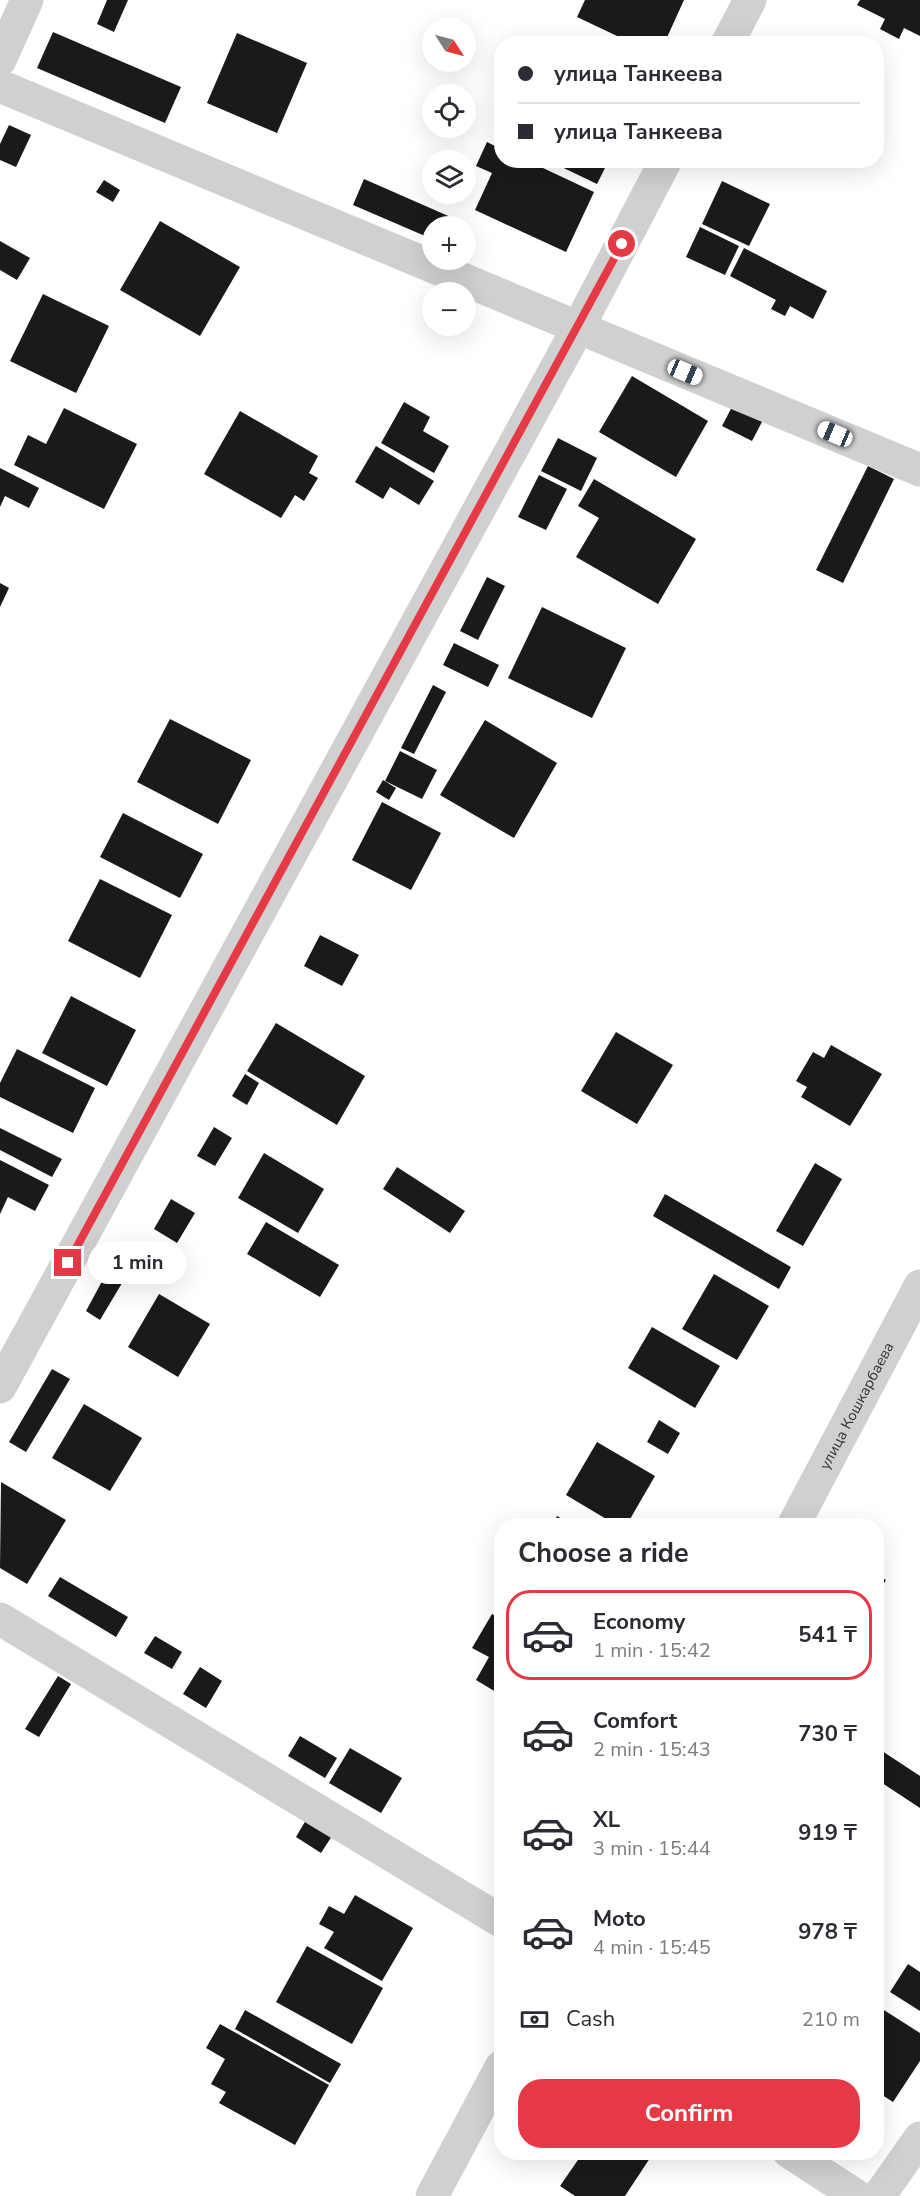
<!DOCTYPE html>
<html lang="en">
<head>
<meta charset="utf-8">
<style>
	body { margin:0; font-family:"Nunito Sans",sans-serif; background:#f7f7f7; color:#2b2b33; height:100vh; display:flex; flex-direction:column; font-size:22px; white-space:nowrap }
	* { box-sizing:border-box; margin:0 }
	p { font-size:20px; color:#7c7c81 }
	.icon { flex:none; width:33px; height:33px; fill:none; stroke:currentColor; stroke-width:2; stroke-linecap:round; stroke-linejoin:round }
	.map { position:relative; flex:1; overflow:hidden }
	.panel { position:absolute; left:494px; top:1518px; width:390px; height:642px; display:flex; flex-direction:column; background:#fff; border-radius:24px; box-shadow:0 6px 24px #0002 }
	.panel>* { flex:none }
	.banner { position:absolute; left:494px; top:36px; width:390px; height:132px; border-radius:24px; box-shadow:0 6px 24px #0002; display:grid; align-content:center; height:132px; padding:0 24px; background:#fff }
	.needle { width:39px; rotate:126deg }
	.buttons { position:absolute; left:422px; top:18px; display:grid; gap:12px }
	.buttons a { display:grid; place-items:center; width:54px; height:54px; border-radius:50%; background:#fff; box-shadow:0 6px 24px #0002; font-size:30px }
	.end { position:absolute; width:27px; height:27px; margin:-14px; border:8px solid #e63946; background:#fff; box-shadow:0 0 0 3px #fff }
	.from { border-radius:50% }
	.bubble { position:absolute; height:42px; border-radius:21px; background:#fff; box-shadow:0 6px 24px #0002; font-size:20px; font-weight:700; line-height:42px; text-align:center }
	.car { position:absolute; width:18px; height:36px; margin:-18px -9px; border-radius:8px; box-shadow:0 0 4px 2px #0007; background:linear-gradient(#fff 24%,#345 0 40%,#fff 0 76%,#345 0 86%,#fff 0) }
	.banner b { display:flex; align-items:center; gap:21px; height:57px; font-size:22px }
	.banner b+b { border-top:2px solid #e1e1e2 }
	.banner i { width:15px; height:15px; background:#2b2b33 }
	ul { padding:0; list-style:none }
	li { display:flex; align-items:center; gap:18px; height:90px; margin:0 12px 9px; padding:0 12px; border:3px solid transparent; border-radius:24px }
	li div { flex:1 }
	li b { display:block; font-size:22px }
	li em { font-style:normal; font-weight:700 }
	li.active { border-color:#e63946 }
	li>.icon { width:54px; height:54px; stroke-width:1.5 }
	h2 { padding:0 24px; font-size:27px; line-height:72px }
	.pay { display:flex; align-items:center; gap:15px; height:66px; padding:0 24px; font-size:22px }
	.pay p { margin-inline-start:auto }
	.button { display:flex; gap:12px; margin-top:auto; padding:12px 24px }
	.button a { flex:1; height:69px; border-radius:24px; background:#e63946; color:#fff; font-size:24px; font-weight:700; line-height:69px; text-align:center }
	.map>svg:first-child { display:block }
	.building { fill:#1a1a1a }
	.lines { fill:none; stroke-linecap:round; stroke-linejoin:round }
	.minor { stroke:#d0d0d0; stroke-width:33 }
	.route { stroke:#e63946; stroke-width:8 }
	.labels { text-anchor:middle; stroke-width:6; stroke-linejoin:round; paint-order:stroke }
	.street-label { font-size:15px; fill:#333; stroke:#fff }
</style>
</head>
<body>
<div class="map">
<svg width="920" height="2196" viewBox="0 0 920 2196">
	<rect width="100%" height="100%" fill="#fff"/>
	<g class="building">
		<path d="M107,0H128L114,32L97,24Z"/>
		<path d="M585,0H684L664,44H634L577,17Z"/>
		<path d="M860,0H920V36L904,28L899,39L880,29L885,19L857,5Z"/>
		<path d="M53,32L181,87L165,123L37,68Z"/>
		<path d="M237,33L307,63L277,133L207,103Z"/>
		<path d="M9,125L31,135L16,167L0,160V144Z"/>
		<path d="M487,142L501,149V160H526L594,192L566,252L475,210L492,173L476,166Z"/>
		<path d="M547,160H609L597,184Z"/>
		<path d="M842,160H860L856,168Z"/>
		<path d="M364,179L462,222L459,226H432V239L353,205Z"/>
		<path d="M104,180L120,190L113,202L96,192Z"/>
		<path d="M722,181L770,204L749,246L702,224Z"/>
		<path d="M160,221L240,267L200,336L120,290Z"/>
		<path d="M700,227L739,246L725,275L686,257Z"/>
		<path d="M0,241L30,258L17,280L0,270Z"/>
		<path d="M744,248L827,291L813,319L790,306L785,316L771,309L776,300L730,276Z"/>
		<path d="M43,294L109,326L76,393L10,361Z"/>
		<path d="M632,376L708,421L676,477L599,432Z"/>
		<path d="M735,401L765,416L752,441L722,426Z"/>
		<path d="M404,402L430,417L423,431L449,446L434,473L381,443Z"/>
		<path d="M64,408L137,444L104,509L14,465L28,435L46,444Z"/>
		<path d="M240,411L318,456L309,473L318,478L304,501L295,495L281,518L204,474Z"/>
		<path d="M558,438L597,458L581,491L541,471Z"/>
		<path d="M376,446L434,481L419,505L390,487L383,499L355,482Z"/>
		<path d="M868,466L894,479L843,583L816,570Z"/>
		<path d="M0,468L39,488L29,508L5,496L0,507Z"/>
		<path d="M539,475L567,489L546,530L518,517Z"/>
		<path d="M594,479L696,539L658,604L576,557L599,518L578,506Z"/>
		<path d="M487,577L505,586L478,640L460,631Z"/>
		<path d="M0,583L9,588L0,607Z"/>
		<path d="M542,607L626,648L592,718L508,678Z"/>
		<path d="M454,643L499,665L488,687L443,665Z"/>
		<path d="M433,685L446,692L414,754L401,748Z"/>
		<path d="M170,719L251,760L218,824L137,782Z"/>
		<path d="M485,720L557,763L514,838L440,795Z"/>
		<path d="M400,751L437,770L422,799L385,781Z"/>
		<path d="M383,780L396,788L389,800L376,792Z"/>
		<path d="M382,802L441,833L411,890L352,860Z"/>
		<path d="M123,813L203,854L180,898L100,857Z"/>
		<path d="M100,879L172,915L140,978L68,941Z"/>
		<path d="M320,935L359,955L342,986L304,966Z"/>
		<path d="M71,996L136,1030L107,1086L42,1053Z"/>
		<path d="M276,1023L365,1076L337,1125L247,1071Z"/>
		<path d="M616,1032L673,1065L637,1124L581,1091Z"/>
		<path d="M831,1045L882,1074L850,1126L801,1097L807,1087L796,1081L813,1052L824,1058Z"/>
		<path d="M17,1049L95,1088L73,1133L0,1097V1083Z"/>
		<path d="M245,1074L259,1083L247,1105L232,1096Z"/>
		<path d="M214,1127L232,1138L215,1166L197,1156Z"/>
		<path d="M0,1128L62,1159L52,1177L0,1150Z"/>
		<path d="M264,1153L324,1189L298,1233L238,1198Z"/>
		<path d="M0,1160L49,1185L35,1211L8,1197L0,1214Z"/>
		<path d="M815,1163L842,1179L803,1246L776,1231Z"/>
		<path d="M397,1167L465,1211L450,1233L383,1189Z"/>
		<path d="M665,1194L791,1267L779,1289L653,1216Z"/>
		<path d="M171,1199L195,1213L177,1243L154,1229Z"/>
		<path d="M266,1222L339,1265L320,1297L247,1254Z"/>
		<path d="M120,1248L137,1258L100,1320L86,1311Z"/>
		<path d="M714,1274L769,1306L737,1360L682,1329Z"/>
		<path d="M159,1294L210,1324L178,1377L128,1347Z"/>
		<path d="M652,1327L720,1366L695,1408L628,1368Z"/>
		<path d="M52,1369L70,1379L26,1452L9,1442Z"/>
		<path d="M84,1404L142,1438L110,1491L52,1458Z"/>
		<path d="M659,1420L680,1433L668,1454L647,1442Z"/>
		<path d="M597,1442L655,1476L626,1526H618L566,1495Z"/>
		<path d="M1,1482L66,1520L27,1584L0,1568Z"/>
		<path d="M557,1516L573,1526H552Z"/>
		<path d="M876,1574L886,1580L876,1595Z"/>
		<path d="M60,1577L128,1617L116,1637L48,1596Z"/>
		<path d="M492,1614L501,1619V1695L476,1680L489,1657L472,1648Z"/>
		<path d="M155,1636L182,1652L172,1669L144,1653Z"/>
		<path d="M200,1667L222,1681L206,1708L183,1694Z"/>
		<path d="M58,1676L71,1684L39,1737L25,1729Z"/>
		<path d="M300,1736L337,1758L325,1778L288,1756Z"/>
		<path d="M876,1747L920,1776V1808L876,1779Z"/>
		<path d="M350,1748L402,1778L381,1813L329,1783Z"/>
		<path d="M306,1820L332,1836L321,1853L296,1837Z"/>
		<path d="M355,1895L413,1928L382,1981L324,1948L334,1932L319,1924L329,1906L344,1914Z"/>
		<path d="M307,1946L383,1988L352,2044L276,2002Z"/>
		<path d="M908,1964L920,1972V2011L890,1992Z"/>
		<path d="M876,2005L920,2033V2061L893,2102L876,2091Z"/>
		<path d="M245,2010L341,2064L330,2083L235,2029Z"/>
		<path d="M220,2024L329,2085L295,2145L219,2103L226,2092L211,2084L225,2059L206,2048Z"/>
		<path d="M573,2152H654L625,2196H575L560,2186L580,2157Z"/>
	</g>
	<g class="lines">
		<g class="minor">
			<path d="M727,44L750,0"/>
			<path d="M0,60L27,0"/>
			<path d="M0,86L920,470"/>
			<path d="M0,1387L578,328L666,160"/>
			<path id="s1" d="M793,1526L920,1286"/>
			<path d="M0,1619L501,1921"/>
			<path d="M789,2152L857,2196"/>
			<path d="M432,2196L501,2067"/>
			<path d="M879,2196L920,2138"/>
		</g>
	</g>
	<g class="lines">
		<path class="route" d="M68,1263L622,244"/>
	</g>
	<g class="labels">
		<g class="street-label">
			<text dy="5" stroke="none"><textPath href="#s1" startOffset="136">улица Кошкарбаева</textPath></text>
		</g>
	</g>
</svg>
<div class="buttons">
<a><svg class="needle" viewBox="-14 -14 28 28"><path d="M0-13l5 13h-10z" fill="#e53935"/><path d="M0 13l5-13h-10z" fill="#7c7c81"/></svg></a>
<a><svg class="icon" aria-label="locate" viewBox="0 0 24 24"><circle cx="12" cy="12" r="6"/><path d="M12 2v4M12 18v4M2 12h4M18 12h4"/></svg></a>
<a><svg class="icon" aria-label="layers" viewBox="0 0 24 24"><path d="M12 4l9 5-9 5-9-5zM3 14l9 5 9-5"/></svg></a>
<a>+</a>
<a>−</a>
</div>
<i class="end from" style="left:622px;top:244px"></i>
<i class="end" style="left:68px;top:1263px"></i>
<div class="bubble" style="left:88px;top:1242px;width:99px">1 min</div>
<i class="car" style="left:685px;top:372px;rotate:113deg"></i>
<i class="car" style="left:835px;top:434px;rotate:293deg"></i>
<div class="banner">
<b><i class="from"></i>улица Танкеева</b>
<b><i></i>улица Танкеева</b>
</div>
<section class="panel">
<h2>Choose a ride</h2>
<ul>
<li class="active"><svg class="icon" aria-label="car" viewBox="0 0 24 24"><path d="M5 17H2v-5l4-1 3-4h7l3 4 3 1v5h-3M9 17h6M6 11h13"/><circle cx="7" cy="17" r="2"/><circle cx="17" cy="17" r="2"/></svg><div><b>Economy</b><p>1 min · 15:42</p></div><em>541 ₸</em></li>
<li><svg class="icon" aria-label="car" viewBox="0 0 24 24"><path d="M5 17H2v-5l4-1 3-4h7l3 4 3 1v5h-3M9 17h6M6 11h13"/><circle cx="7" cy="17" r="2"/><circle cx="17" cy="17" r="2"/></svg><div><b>Comfort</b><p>2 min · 15:43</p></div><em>730 ₸</em></li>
<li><svg class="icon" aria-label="car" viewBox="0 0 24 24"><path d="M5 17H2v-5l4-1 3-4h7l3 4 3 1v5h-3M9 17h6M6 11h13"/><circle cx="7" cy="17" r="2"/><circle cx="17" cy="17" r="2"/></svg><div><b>XL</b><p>3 min · 15:44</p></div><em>919 ₸</em></li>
<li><svg class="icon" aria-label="car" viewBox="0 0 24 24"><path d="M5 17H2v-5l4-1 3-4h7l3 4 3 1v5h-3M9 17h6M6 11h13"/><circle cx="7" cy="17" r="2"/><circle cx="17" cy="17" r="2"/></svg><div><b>Moto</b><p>4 min · 15:45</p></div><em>978 ₸</em></li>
</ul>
<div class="pay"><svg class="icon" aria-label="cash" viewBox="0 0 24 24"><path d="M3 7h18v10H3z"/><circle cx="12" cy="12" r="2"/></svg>Cash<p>210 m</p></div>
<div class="button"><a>Confirm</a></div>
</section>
</div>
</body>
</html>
